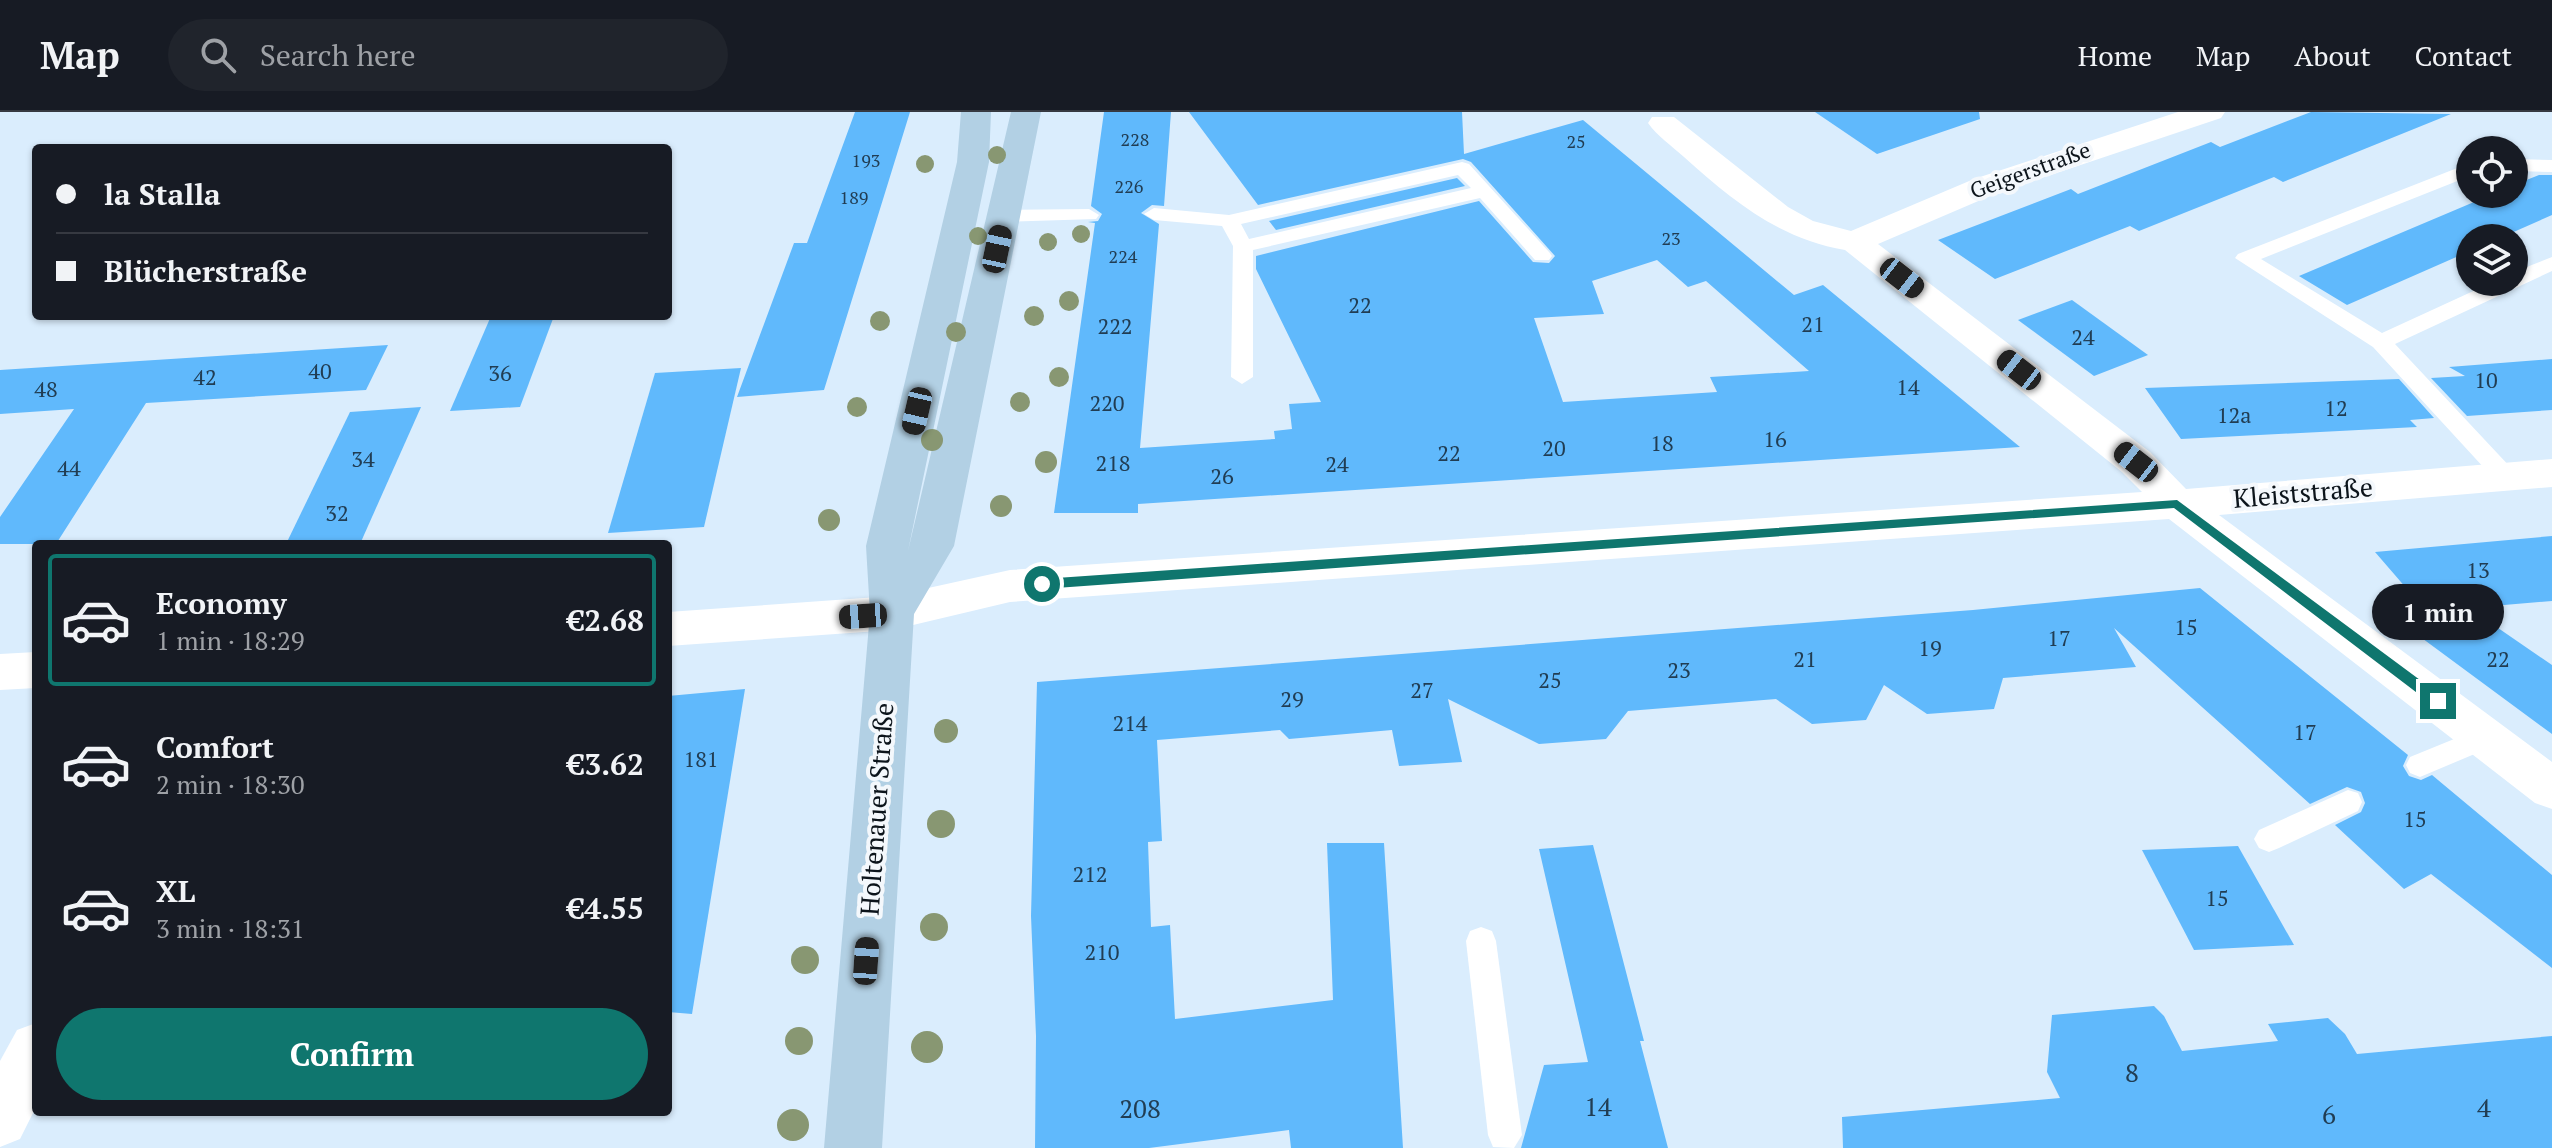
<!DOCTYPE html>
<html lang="en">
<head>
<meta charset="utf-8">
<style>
	body { margin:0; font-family:"PT Serif",serif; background:#20242c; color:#f1f3f6; height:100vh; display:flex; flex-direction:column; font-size:30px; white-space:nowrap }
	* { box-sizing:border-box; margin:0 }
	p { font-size:26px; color:#9ea1a6 }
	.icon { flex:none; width:44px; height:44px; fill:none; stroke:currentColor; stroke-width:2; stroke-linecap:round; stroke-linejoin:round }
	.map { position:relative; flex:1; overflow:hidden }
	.panel { position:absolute; left:32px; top:428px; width:640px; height:576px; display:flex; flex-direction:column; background:#171b24; border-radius:8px; box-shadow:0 2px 6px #0004 }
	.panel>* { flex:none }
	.guide { position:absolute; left:32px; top:32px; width:640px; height:176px; border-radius:8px; box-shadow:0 2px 6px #0004; display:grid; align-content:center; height:176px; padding:0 24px; background:#171b24 }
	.fabs { position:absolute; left:2456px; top:24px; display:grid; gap:16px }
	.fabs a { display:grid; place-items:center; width:72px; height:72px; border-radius:50%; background:#171b24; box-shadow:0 2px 6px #0004; font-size:40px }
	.end { position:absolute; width:36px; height:36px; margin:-18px; border:10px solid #0f766e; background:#fff; box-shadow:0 0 0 4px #fff }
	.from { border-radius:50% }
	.bubble { position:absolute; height:56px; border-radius:28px; background:#171b24; box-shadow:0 2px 6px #0004; font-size:26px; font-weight:700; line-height:56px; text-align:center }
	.car { position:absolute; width:24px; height:48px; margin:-24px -12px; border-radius:10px; box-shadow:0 0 6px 2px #0007; background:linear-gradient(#222 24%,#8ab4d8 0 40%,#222 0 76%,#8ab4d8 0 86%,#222 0) }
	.guide b { display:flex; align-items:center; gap:28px; height:76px; font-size:30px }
	.guide b+b { border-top:2px solid #363941 }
	.guide i { width:20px; height:20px; background:#f1f3f6 }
	ul { padding:14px 0 0; list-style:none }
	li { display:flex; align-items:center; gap:24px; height:132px; margin:0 16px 12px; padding:0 8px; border:4px solid transparent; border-radius:8px }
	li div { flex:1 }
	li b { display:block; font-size:30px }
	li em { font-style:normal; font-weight:700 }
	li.current { border-color:#0f766e }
	li>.icon { width:72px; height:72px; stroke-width:1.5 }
	.button { display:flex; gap:16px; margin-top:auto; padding:16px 24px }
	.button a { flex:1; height:92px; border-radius:48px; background:#0f766e; color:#fff; font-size:32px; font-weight:700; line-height:92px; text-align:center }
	header { display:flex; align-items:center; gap:48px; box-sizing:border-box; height:112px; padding:0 40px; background:#171b24; border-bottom:2px solid #363941 }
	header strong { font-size:38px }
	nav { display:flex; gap:44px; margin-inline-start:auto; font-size:28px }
	.search { width:560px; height:72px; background:#20242c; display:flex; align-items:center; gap:20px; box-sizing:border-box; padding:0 28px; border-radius:44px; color:#9ea1a6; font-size:30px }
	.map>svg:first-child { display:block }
	.building { fill:#60b9fc; fill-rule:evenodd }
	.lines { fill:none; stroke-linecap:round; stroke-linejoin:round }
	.lane { fill:#fff; fill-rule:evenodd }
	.street { fill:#fff; fill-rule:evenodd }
	.secondary { fill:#b2d0e4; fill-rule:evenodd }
	.tree { fill:#889772 }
	.route { fill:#0f766e }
	.labels { text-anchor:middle; stroke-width:8; stroke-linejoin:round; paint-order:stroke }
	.far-number-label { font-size:18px; fill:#213d53 }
	.far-street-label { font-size:22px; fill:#0c141b; stroke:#f4f8fc }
	.number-label { font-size:22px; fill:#213d53 }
	.street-label { font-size:26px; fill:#0c141b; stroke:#f4f8fc }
	.near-number-label { font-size:26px; fill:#213d53 }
</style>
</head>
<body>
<header>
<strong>Map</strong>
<div class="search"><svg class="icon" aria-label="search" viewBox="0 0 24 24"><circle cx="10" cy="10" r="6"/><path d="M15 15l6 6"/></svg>Search here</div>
<nav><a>Home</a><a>Map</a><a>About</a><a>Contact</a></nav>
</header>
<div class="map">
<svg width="2552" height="1036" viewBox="0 0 2552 1036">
	<rect width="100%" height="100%" fill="#daedfd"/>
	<g class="building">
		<path d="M855,0H910L824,278L737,285L794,131H807Z"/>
		<path d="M1104,0H1171L1164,94L1152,93L1141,101L1159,112L1140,336L1275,327L1274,319L1292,317L1289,292L1321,290L1256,157V144L1479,89L1533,150L1549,151L1555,144L1471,50L1463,47L1258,93L1189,0H1462L1464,42L1583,8L1794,183L1823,173L2020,335L1138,392V401H1054L1095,111L1088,110L1098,109L1102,102L1091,94ZM1657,148L1688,175L1706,169L1809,259L1710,265L1717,280L1563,290L1534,206L1604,202L1592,169Z"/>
		<path d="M1815,0H1979L1980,7L1877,42Z"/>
		<path d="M2311,0L2451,2L2283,70L2274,65L2139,119L2130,114L1995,167L1938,128L2071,77L2078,82L2211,30L2220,35Z"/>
		<path d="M2539,63H2552V103L2500,126H2470V139L2347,193L2299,164L2493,82H2514V73Z"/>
		<path d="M1457,66L1465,74L1276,118L1269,109Z"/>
		<path d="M2072,188L2148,243L2094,264L2018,208Z"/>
		<path d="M491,204H554L520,295L450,299Z"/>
		<path d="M388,233L366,278L146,291L56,432H0V405L74,297L0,302V258Z"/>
		<path d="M2552,247V298L2467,304L2431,266L2465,264L2449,255Z"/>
		<path d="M741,256L704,415L608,421L655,261Z"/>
		<path d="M2399,267L2434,306L2410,308L2417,315L2181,327L2145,276Z"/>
		<path d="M421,295L360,432H286L350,300Z"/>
		<path d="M2552,424V489L2469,496L2552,553V622L2415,521L2407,477L2375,440Z"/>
		<path d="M2200,476L2408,643L2403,654L2409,664L2421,668L2432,663L2552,763V856L2431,762L2404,777L2335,713L2361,700L2365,691L2361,680L2347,675L2310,692L2114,516L2136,555L2003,566L1994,597L1927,602L1884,573L1866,608L1812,612L1776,587L1628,599L1606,627L1539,632L1448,587L1462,650L1399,654L1392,618L1289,627L1280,618L1157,628L1162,729L1148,730L1151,815L1170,813L1175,907L1333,888L1327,731H1384L1403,1036H1291L1289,1018L1149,1036H1035L1036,924L1031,804L1037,570L1973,498Z"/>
		<path d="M745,577L692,902L668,900V584Z"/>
		<path d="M1593,733L1644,929H1640L1668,1036H1521L1544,953L1588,950L1539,737Z"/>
		<path d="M2238,734L2294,833L2194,838L2142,738Z"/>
		<path d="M2154,894L2164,904L2182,939L2278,929L2268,912L2328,906L2345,922L2357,942L2552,924V1036H1843L1842,1005L2060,986L2047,960L2052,903Z"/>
	</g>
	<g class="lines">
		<g class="lane">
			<path d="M2514,47L2552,48V60L2514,59Z"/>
			<path d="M1462,50L1469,52L1549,140L1552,144L1549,148H1535L1480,86L1253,138V265L1242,272L1231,265L1233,134L1222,114L1154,108L1144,102L1154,96L1229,103ZM1458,63L1471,76L1249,127L1241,112Z"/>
			<path d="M2470,51V64L2261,147L2382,221L2493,170H2514V160L2552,145V159L2395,232L2513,358L2517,364L2513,370H2497L2373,235L2235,146L2238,142Z"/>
			<path d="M1089,97L1099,103L1096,107L1004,110L994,104L1004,98Z"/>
			<path d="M2486,614L2496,617L2500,625L2496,633L2420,665L2410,661L2406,653L2410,645Z"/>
			<path d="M2348,678L2358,681L2362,690L2358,699L2279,736L2269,740L2259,736L2254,727L2259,718Z"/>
			<path d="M1481,815L1492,819L1496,829L1522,1023L1514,1036L1493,1035L1488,1023L1466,829L1470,819Z"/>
		</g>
		<g class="street">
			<path d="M2178,0H2225L2221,6L1997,81L1878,132L2150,340L2186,377L2552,347V375L2219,403L2552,650V697L2535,691L2169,407L1010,490L892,518L668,534V500L892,484L1010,458L2142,380L2122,360L1845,138C1779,127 1732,88 1684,45C1672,34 1657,24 1648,11L1652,5H1674L1788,95L1813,109L1851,119L1974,67Z"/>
			<path d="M36,540V576L0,578V542Z"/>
			<path d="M36,911V995L20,1027L0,1035V949L17,918Z"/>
		</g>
		<path class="secondary" d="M961,0H991L989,50L908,439L1011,0H1041L954,434L914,502L882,1036H824L870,501L866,434L957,50Z"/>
	</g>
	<g class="tree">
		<circle cx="997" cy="43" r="9"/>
		<circle cx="925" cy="52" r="9"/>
		<circle cx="1081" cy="122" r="9"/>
		<circle cx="978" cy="124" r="9"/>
		<circle cx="1048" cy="130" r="9"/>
		<circle cx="1069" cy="189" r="10"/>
		<circle cx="1034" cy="204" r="10"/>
		<circle cx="880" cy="209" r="10"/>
		<circle cx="956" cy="220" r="10"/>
		<circle cx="1059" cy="265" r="10"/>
		<circle cx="1020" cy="290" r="10"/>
		<circle cx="857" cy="295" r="10"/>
		<circle cx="932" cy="328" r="11"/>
		<circle cx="1046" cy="350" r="11"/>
		<circle cx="1001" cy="394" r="11"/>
		<circle cx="829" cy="408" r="11"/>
		<circle cx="946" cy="619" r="12"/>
		<circle cx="941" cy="712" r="14"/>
		<circle cx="934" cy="815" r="14"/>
		<circle cx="805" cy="848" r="14"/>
		<circle cx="799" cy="929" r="14"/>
		<circle cx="927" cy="935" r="16"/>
		<circle cx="793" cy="1013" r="16"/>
	</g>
	<path class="route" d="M2177,388L2443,585V593H2433L2174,396L1042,477L1036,472L1042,467Z"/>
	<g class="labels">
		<g class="far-number-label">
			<text x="1135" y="34">228</text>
			<text x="1576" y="36">25</text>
			<text x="866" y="55">193</text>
			<text x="1129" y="81">226</text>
			<text x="854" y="92">189</text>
			<text x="1671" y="133">23</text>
			<text x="1123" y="151">224</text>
		</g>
		<g class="far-street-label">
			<text transform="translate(2030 58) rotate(-20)" y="8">Geigerstraße</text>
		</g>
		<g class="number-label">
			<text x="1360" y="201">22</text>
			<text x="1813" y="220">21</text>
			<text x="1115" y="222">222</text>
			<text x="2083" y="233">24</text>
			<text x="320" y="267">40</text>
			<text x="500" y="269">36</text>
			<text x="205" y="273">42</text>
			<text x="2486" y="276">10</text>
			<text x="1908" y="283">14</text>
			<text x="46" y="285">48</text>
			<text x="1107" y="299">220</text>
			<text x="2336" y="304">12</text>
			<text x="2234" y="311">12a</text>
			<text x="1775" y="335">16</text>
			<text x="1662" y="339">18</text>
			<text x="1554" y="344">20</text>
			<text x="1449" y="349">22</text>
			<text x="363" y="355">34</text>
			<text x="1113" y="359">218</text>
			<text x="1337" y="360">24</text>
			<text x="69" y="364">44</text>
			<text x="1222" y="372">26</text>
			<text x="337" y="409">32</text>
			<text x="2478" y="466">13</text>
			<text x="2186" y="523">15</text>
			<text x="2059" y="534">17</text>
			<text x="1930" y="544">19</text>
			<text x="1805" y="555">21</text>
			<text x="2498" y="555">22</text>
			<text x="1679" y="566">23</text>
			<text x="1550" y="576">25</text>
			<text x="1422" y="586">27</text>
			<text x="1292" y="595">29</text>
			<text x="1130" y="619">214</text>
			<text x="2305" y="628">17</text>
			<text x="701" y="655">181</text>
			<text x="2415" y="715">15</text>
			<text x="1090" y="770">212</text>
			<text x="2217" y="794">15</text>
			<text x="1102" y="848">210</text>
		</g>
		<g class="street-label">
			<text transform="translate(2303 381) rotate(-5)" y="9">Kleiststraße</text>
			<text transform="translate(877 697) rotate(-86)" y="9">Holtenauer Straße</text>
		</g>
		<g class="near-number-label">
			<text x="2132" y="970">8</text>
			<text x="1598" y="1004">14</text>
			<text x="2484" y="1005">4</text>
			<text x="1140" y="1006">208</text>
			<text x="2329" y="1012">6</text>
		</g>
	</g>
</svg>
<div class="fabs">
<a><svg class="icon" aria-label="locate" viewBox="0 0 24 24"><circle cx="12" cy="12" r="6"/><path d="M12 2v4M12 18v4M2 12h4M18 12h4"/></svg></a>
<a><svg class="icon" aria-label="layers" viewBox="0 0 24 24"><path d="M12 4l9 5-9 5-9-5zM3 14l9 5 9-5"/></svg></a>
</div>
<i class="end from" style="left:1042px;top:472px"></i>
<i class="end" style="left:2438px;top:589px"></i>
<div class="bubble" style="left:2372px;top:472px;width:132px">1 min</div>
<i class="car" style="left:997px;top:137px;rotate:12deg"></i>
<i class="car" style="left:1902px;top:166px;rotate:128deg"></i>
<i class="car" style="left:2019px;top:258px;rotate:308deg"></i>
<i class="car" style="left:917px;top:299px;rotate:193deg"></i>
<i class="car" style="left:2136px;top:350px;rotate:308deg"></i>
<i class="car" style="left:863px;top:504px;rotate:266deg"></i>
<i class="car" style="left:866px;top:849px;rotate:4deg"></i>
<div class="guide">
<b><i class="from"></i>la Stalla</b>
<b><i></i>Blücherstraße</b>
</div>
<section class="panel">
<ul>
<li class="current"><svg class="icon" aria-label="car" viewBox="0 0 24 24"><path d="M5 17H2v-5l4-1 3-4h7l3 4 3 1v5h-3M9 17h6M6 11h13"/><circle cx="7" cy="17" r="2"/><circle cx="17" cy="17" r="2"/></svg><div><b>Economy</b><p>1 min · 18:29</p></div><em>€2.68</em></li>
<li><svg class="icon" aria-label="car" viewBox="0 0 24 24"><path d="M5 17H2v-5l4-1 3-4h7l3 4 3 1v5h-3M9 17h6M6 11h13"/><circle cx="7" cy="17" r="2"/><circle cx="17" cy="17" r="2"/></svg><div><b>Comfort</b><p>2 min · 18:30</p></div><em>€3.62</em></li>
<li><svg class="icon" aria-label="car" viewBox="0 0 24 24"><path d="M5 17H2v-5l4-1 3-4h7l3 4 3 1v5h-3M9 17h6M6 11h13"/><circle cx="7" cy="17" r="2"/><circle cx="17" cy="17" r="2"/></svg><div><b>XL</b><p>3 min · 18:31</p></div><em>€4.55</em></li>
</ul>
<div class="button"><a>Confirm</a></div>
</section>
</div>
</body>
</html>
